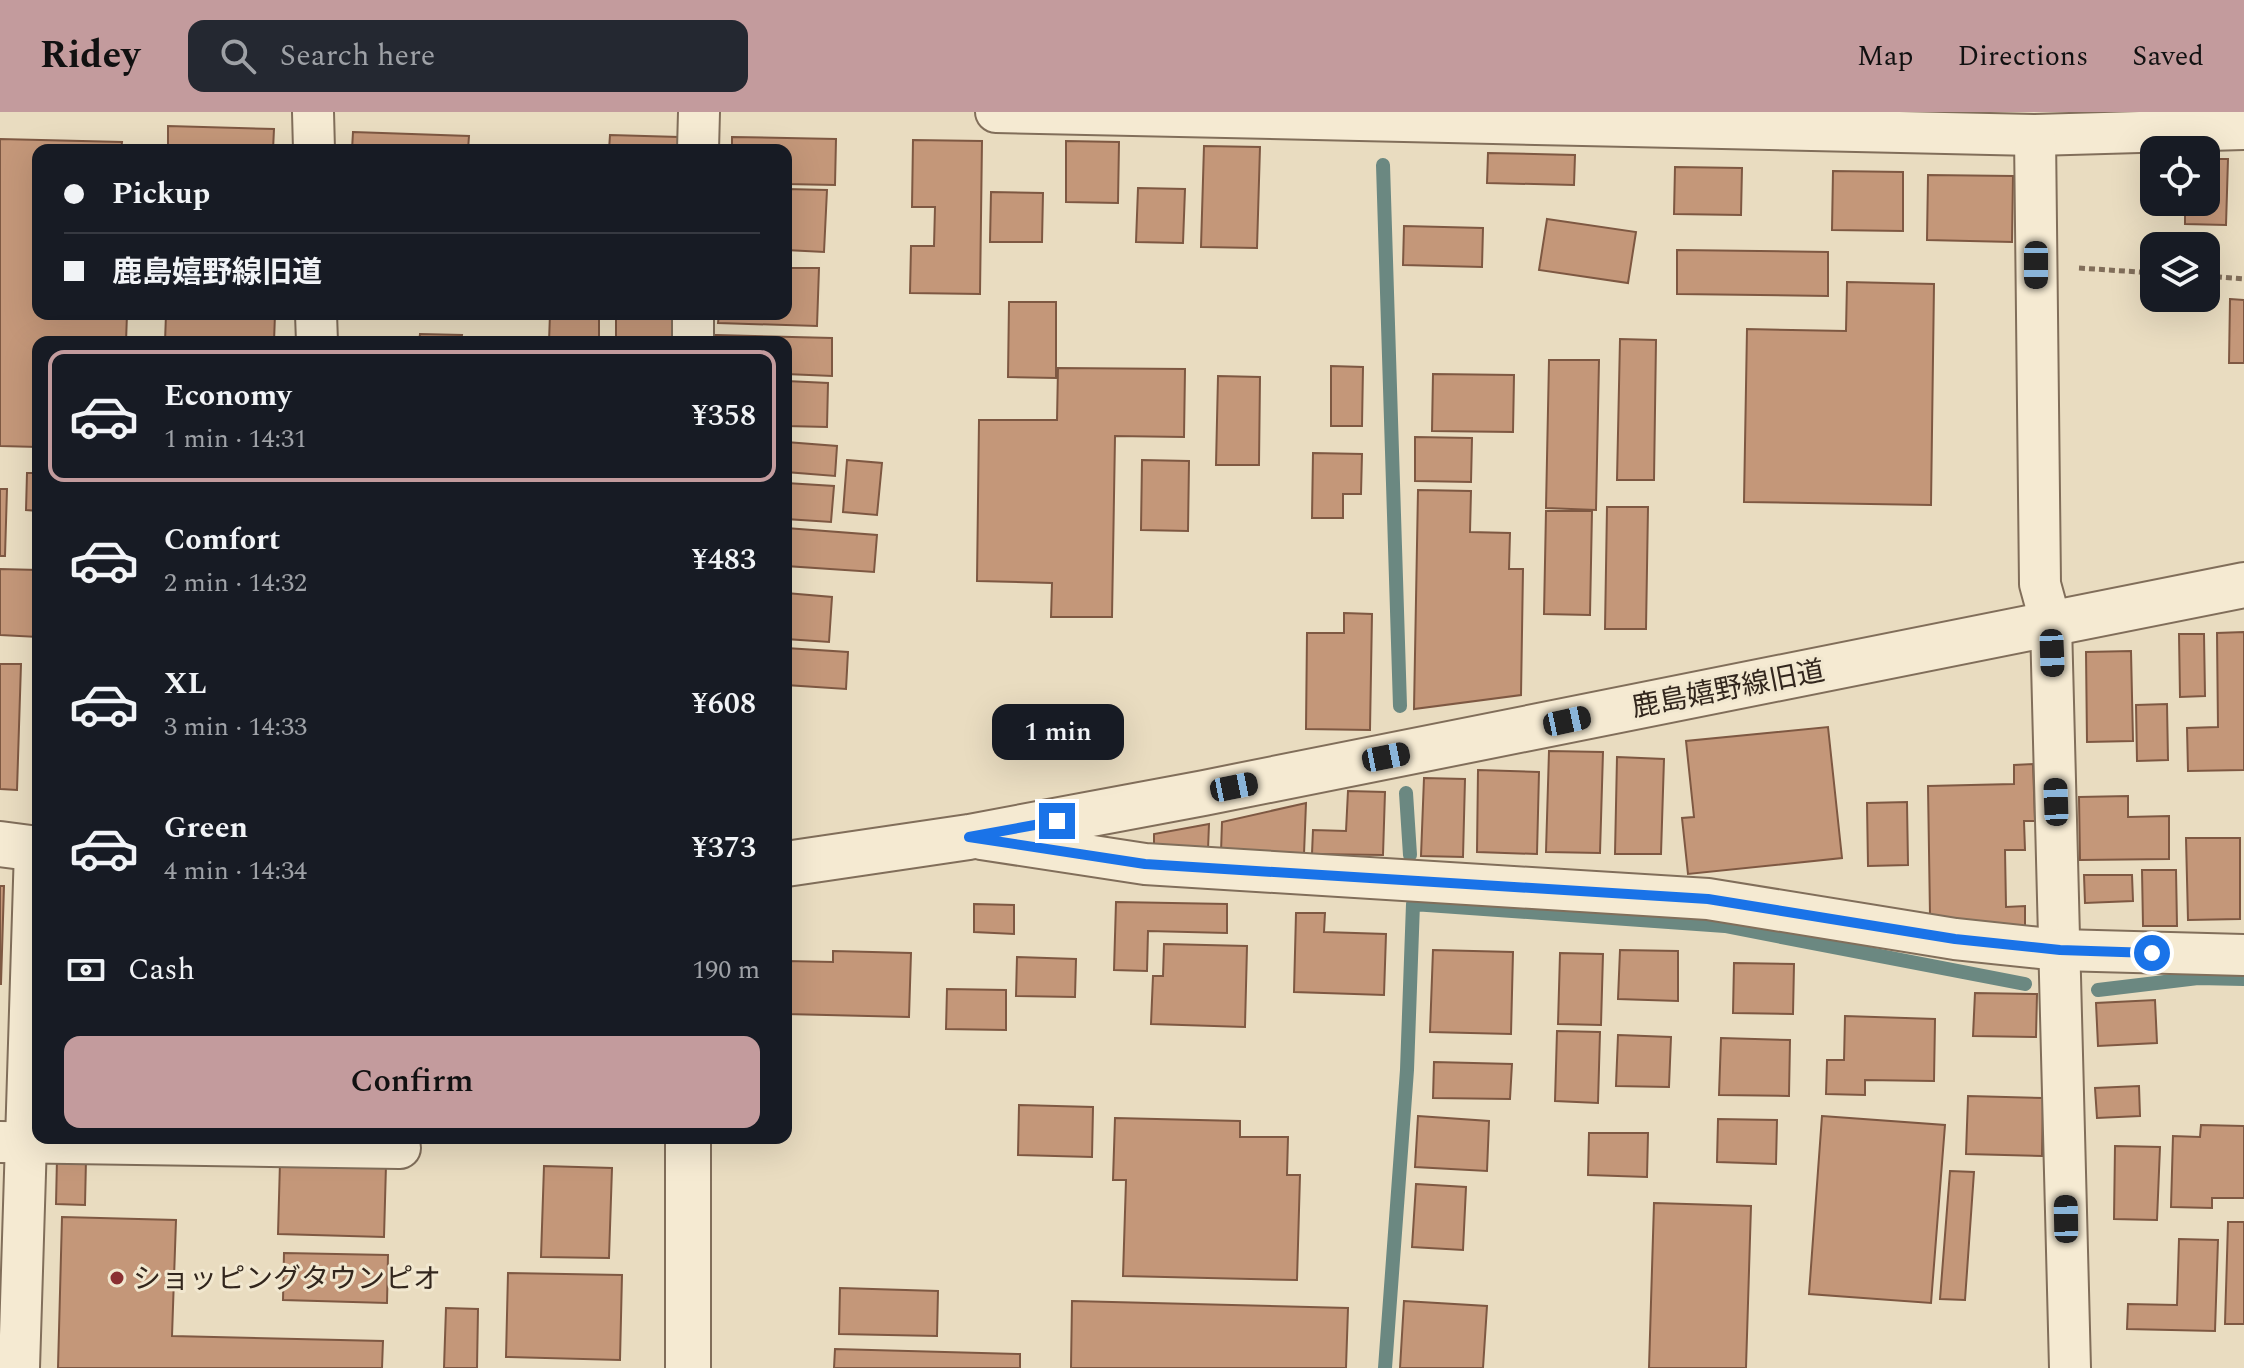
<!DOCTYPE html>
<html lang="en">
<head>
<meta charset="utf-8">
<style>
	body { margin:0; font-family:Spectral,"Noto Sans JP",serif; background:#242831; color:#f1f3f6; height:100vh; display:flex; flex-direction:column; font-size:30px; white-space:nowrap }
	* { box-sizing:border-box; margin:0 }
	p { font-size:26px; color:#9ea1a6 }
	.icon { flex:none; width:44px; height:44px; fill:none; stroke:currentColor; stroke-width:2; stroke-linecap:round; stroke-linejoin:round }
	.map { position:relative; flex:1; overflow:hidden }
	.details { position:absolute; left:32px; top:224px; width:760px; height:808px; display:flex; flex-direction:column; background:#171b24; border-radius:16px; box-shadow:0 8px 32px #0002 }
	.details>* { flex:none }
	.banner { position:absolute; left:32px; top:32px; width:760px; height:176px; border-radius:16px; box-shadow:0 8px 32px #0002; display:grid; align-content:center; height:176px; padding:0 32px; background:#171b24 }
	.fabs { position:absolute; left:2140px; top:24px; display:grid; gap:16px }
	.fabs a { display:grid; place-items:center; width:80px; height:80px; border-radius:16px; background:#171b24; box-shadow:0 8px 32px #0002; font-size:40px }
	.end { position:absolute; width:36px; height:36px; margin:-18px; border:10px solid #1a73e8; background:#fff; box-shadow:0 0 0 4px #fff }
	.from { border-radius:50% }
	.bubble { position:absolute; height:56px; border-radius:16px; background:#171b24; box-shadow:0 8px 32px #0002; font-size:26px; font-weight:600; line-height:56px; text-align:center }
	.car { position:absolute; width:24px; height:48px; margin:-24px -12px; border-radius:10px; box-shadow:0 0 6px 2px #0007; background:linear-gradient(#222 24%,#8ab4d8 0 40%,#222 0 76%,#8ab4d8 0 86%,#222 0) }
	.banner b { display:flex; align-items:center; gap:28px; height:76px; font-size:30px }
	.banner b+b { border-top:2px solid #363941 }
	.banner i { width:20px; height:20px; background:#f1f3f6 }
	ul { padding:14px 0 0; list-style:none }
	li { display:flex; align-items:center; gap:24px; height:132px; margin:0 16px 12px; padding:0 16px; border:4px solid transparent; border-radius:16px }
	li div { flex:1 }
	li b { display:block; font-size:30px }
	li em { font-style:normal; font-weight:600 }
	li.current { border-color:#c39b9d }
	li>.icon { width:72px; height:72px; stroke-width:1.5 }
	.pay { display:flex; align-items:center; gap:20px; height:88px; padding:0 32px; font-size:30px }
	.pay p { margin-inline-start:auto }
	.primary-button { display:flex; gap:16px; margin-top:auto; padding:16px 32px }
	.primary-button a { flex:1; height:92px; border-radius:16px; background:#c39b9d; color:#111; font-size:32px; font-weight:600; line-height:92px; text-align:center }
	header { display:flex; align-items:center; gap:48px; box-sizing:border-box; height:112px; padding:0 40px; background:#c39b9d; color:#111 }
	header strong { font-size:38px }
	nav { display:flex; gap:44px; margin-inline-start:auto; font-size:28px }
	.search { width:560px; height:72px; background:#242831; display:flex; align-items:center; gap:20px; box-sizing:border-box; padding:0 28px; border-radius:16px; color:#9ea1a6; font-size:30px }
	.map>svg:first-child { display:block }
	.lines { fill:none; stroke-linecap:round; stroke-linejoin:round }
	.stream { stroke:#6b8881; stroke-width:14 }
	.building { fill:#c49779; stroke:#7e5842; stroke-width:2 }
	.minor-casing { stroke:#816e5a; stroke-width:44 }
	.tertiary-casing { stroke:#816e5a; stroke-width:48 }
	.path { stroke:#816e5a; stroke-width:5; stroke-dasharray:6 4; stroke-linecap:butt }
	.minor { stroke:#f5ead2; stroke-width:40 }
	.tertiary { stroke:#f5ead2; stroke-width:44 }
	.route { stroke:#1a73e8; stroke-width:10 }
	.poi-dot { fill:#8a2f31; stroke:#f1e7cf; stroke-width:3 }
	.labels { text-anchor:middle; stroke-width:6; stroke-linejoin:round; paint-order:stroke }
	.street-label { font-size:28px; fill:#32261d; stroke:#f1e7cf }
	.poi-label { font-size:28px; fill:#32261d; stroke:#f1e7cf; text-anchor:start }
</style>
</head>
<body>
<header>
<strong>Ridey</strong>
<div class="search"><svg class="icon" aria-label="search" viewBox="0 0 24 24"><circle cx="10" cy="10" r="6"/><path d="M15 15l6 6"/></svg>Search here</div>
<nav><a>Map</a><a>Directions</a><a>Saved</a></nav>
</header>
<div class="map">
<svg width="2244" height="1256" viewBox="0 0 2244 1256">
	<rect width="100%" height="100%" fill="#e9dcc0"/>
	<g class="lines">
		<g class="stream">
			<path d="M1383,53L1400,594"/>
			<path d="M1406,681L1410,743"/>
			<path d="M2098,878L2198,866L2244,867"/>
			<path d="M1385,1256L1407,958L1413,792L1725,814L2025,872"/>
		</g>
	</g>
	<g class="building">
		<path d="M168,14L274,17L273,38H168Z"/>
		<path d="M353,20L469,24L468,38H352Z"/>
		<path d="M610,23L679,25L678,38H609Z"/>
		<path d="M732,25L836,27L835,73L786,72V38H732Z"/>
		<path d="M0,27L122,30L121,38H38V202H127L126,230H38V335L0,334Z"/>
		<path d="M913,28L982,29L980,182L910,181L911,134H934L935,95H912Z"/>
		<path d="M1066,29L1119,30L1118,91L1066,90Z"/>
		<path d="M1204,34L1260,35L1257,136L1201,135Z"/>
		<path d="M1488,41L1575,43L1574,73L1487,71Z"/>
		<path d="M2206,47H2228L2226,113L2185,112V90H2206Z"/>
		<path d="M1675,55L1742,56L1741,103L1674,102Z"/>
		<path d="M1833,59L1903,60V119L1832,118Z"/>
		<path d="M1928,63L2013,64L2012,130L1927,128Z"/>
		<path d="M1138,76L1185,77L1183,131L1136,130Z"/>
		<path d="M786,77L827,78L824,140L786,138Z"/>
		<path d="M991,80L1043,81L1042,130H990Z"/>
		<path d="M1547,107L1636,120L1628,171L1539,158Z"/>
		<path d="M1404,114L1483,116L1482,155L1403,153Z"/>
		<path d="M1677,138L1828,140V184L1677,182Z"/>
		<path d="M786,156H819L817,214L718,211L719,202H786Z"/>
		<path d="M1847,170L1934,172L1931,393L1744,390L1747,217L1846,219Z"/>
		<path d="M2230,187L2244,188V251H2229Z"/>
		<path d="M1009,190H1056V266L1008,265Z"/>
		<path d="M166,202H275L274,230H165Z"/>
		<path d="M550,202H599V230H549Z"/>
		<path d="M616,202H673L672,230H616Z"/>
		<path d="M420,222L462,223L461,230H419Z"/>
		<path d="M716,223L832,226V264L786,262V230H716Z"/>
		<path d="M1620,227L1656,228L1654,368H1617Z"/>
		<path d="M1549,248H1599L1596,398L1546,396Z"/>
		<path d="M1331,254L1363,255L1362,314H1331Z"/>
		<path d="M1058,256L1185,257L1184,325L1115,324L1112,505H1051L1052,471L977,469L979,308H1057Z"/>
		<path d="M1433,262L1514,263L1513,320L1432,319Z"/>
		<path d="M1218,264L1260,265L1259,353H1216Z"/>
		<path d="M786,269L828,271L827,315L786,314Z"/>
		<path d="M1415,325L1472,326L1471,370L1415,369Z"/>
		<path d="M786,330L837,334L835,364L786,360Z"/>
		<path d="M1313,341L1362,342L1361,382H1343V406H1312Z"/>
		<path d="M847,348L882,351L877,403L843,400Z"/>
		<path d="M1142,348L1189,349L1188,419L1141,418Z"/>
		<path d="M27,361H38V399L26,398Z"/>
		<path d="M786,371L834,374L831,410L786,407Z"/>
		<path d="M0,377H7L5,444H0Z"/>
		<path d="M1418,378L1471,379L1470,420L1510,421L1509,457H1523L1521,583L1414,597Z"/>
		<path d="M1607,395H1648L1646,517H1605Z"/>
		<path d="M1546,399H1592L1590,503L1544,502Z"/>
		<path d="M786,416L877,423L874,460L786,454Z"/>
		<path d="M0,457L38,458V525L0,523Z"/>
		<path d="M786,481L832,485L829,530L786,527Z"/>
		<path d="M1344,501L1372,502L1370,618L1306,617L1307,521H1344Z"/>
		<path d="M2244,520V658L2188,659L2187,616L2218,615L2217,521Z"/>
		<path d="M2179,522H2204L2205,584L2180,585Z"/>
		<path d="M786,536L848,540L846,577L786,573Z"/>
		<path d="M2131,539L2133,629L2087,630L2086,540Z"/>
		<path d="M0,552H21L17,678L0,677Z"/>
		<path d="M2167,592L2168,648L2137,649L2136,593Z"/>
		<path d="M1828,615L1842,746L1688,762L1682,706L1694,705L1686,629Z"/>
		<path d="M1549,639L1603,640L1600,741L1546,740Z"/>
		<path d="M1617,645L1664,647L1661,742H1615Z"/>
		<path d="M2033,652L2035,709H2024L2025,738H2005L2006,795L2025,794V818L1930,803L1928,674L2014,672V653Z"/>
		<path d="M1478,658L1539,660L1537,742L1477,740Z"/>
		<path d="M1424,666L1465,667L1463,745L1421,744Z"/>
		<path d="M1348,679L1385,680L1383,743L1312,742L1313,718L1346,719Z"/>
		<path d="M2128,684V705L2169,704V747L2080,748L2079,685Z"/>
		<path d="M1907,690L1908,753L1868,754L1867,691Z"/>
		<path d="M1306,691L1304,742L1221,740L1222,710Z"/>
		<path d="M1209,712L1208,738L1154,736V722Z"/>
		<path d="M2186,726H2240V807L2188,808Z"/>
		<path d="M2142,758H2176L2177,814H2143Z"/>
		<path d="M2084,763H2132L2133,789L2085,791Z"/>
		<path d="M0,774H4L1,872H0Z"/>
		<path d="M1116,790L1227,792V821L1148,819L1147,859L1114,858Z"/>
		<path d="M974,792L1014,793V822L974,820Z"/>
		<path d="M1296,801H1325L1324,820L1386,822L1384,883L1294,880Z"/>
		<path d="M1164,832L1247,834L1245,915L1151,912L1153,864H1163Z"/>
		<path d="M1433,838L1513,840L1511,922L1430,920Z"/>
		<path d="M1620,838L1678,839V889L1618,887Z"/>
		<path d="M833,839L911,841L909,905L786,902V849L833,850Z"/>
		<path d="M1560,841L1603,842L1601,913L1558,912Z"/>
		<path d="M1017,845L1076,847L1075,885L1016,884Z"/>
		<path d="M1734,851L1794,852L1793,902L1733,901Z"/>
		<path d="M947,877L1006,878V918L946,917Z"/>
		<path d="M1975,881L2037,882L2036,925L1973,924Z"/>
		<path d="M2155,888L2157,931L2098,934L2096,891Z"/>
		<path d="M1845,904L1935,907L1934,969L1865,968V983L1826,982L1827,948H1844Z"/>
		<path d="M1557,919L1600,920L1598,991L1555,989Z"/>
		<path d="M1618,923L1671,925L1669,975L1616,974Z"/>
		<path d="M1721,926L1790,928L1789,984L1719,983Z"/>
		<path d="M1434,950L1512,952L1510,987L1433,986Z"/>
		<path d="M2139,974L2140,1004L2097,1006L2095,976Z"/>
		<path d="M1968,984L2043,986L2042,1044L1966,1042Z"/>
		<path d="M1019,993L1093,995L1092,1045L1018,1043Z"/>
		<path d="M1418,1004L1489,1009L1487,1059L1415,1055Z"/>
		<path d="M1822,1004L1945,1013L1931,1191L1809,1182Z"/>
		<path d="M1115,1006L1240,1009V1025H1288L1287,1063H1300L1297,1168L1123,1164L1126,1068H1113Z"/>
		<path d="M1718,1007L1777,1008L1776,1052L1717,1050Z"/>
		<path d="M2201,1013L2244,1014V1086H2212V1096L2171,1095L2173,1024L2200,1025Z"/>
		<path d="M1589,1021H1648L1647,1065L1588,1063Z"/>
		<path d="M2115,1034L2160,1035L2157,1108L2114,1107Z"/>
		<path d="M57,1046L86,1047L85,1093L56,1092Z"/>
		<path d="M280,1050L386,1053L384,1125L278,1122Z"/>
		<path d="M544,1054L612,1056L609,1146L541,1145Z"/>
		<path d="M1950,1059L1974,1060L1965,1188L1940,1187Z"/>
		<path d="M1416,1072L1466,1075L1463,1138L1412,1135Z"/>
		<path d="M1654,1091L1751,1094L1746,1256H1649Z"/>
		<path d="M62,1105L176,1108L172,1224L383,1229L382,1256H58Z"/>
		<path d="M2228,1110H2244V1212H2225Z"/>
		<path d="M2179,1127L2218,1128L2215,1219L2127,1217L2128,1192L2177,1193Z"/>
		<path d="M284,1141L388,1143L387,1191L283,1188Z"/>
		<path d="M508,1161L622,1163L620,1248L506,1245Z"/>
		<path d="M840,1176L938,1179L937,1224L839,1222Z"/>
		<path d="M1072,1189L1348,1196L1346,1256H1071Z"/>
		<path d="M1404,1189L1487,1194L1483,1256H1400Z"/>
		<path d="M446,1196L478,1197L477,1256H444Z"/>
		<path d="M835,1237L1020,1242V1256H834Z"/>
	</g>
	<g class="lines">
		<g class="minor-casing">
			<g id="minor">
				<path d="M313,0L314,38"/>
				<path d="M996,0L2035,23L2244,17"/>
				<path d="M2035,23L2040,472L2051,512L2070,1256"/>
				<path d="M698,38L699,0"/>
				<path d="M316,202L317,230"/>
				<path d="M693,230V202"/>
				<path d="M981,727L1145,752L1708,787L1955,827L2060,838L2244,843"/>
				<path d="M0,1030L400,1036"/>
				<path d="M19,1256L35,737"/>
			</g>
		</g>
		<g class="tertiary-casing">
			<g id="tertiary">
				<path d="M0,732L38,737"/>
				<path d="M786,752L969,725L1204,681L2244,473"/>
				<path d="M688,1256V1026"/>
			</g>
		</g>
		<g class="path">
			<path d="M2079,156L2154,161"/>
			<path d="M2206,164L2244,167"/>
		</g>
		<use href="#minor" class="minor"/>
		<use href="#tertiary" class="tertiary"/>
	</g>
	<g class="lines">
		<path class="route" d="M1057,709L969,725L1145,752L1708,787L1955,827L2060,838L2152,841"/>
	</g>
	<circle class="poi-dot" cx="117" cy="1166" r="8"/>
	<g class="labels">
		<g class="street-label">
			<text transform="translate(1728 576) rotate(-11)" y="10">鹿島嬉野線旧道</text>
		</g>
		<g class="poi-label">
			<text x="133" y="1176">ショッピングタウンピオ</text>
		</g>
	</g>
</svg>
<div class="fabs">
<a><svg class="icon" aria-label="locate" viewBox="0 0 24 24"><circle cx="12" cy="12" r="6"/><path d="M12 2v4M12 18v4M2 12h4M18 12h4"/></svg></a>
<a><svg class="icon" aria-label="layers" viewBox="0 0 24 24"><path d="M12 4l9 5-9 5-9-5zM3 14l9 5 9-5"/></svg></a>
</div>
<i class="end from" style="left:2152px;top:841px"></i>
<i class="end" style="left:1057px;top:709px"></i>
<div class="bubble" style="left:992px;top:592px;width:132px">1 min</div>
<i class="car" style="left:2036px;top:153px;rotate:180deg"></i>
<i class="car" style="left:2052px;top:541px;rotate:178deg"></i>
<i class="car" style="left:1567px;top:609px;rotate:78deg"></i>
<i class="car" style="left:1386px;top:645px;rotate:79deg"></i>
<i class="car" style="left:1234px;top:675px;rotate:79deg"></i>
<i class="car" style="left:2056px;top:690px;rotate:358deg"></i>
<i class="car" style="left:2066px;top:1107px;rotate:359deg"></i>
<div class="banner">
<b><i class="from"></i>Pickup</b>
<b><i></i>鹿島嬉野線旧道</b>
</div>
<section class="details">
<ul>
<li class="current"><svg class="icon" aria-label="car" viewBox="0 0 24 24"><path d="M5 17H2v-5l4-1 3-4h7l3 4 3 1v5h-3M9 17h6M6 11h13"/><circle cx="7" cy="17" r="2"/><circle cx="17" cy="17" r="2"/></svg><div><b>Economy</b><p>1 min · 14:31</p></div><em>¥358</em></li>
<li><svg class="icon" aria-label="car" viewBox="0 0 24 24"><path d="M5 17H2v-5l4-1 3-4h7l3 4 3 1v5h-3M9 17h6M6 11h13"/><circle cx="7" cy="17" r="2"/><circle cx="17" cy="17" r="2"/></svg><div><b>Comfort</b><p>2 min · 14:32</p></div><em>¥483</em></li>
<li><svg class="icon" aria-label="car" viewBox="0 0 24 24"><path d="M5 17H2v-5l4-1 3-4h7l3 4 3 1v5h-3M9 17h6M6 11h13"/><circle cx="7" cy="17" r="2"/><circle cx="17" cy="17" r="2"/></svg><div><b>XL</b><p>3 min · 14:33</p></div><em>¥608</em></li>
<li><svg class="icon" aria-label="car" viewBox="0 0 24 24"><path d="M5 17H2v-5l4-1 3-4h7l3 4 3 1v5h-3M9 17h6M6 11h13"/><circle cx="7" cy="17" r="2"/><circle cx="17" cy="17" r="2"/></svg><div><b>Green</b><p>4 min · 14:34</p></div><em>¥373</em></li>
</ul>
<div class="pay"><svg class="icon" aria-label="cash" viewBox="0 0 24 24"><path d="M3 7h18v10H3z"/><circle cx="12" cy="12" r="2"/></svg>Cash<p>190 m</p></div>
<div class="primary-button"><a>Confirm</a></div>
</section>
</div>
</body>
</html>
